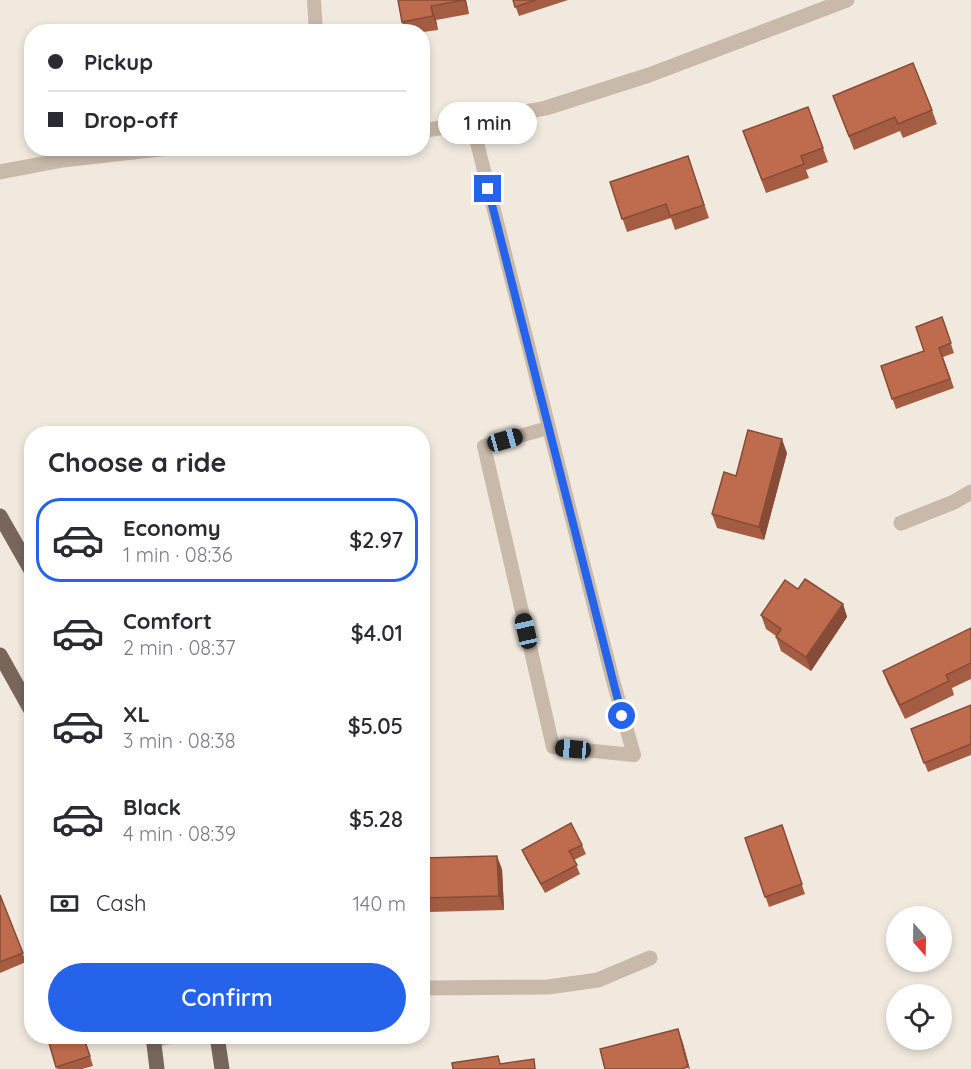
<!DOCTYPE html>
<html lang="en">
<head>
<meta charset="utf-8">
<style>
	body { margin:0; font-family:Quicksand,sans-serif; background:#f2f2f3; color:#2b2b33; height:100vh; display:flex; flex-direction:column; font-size:22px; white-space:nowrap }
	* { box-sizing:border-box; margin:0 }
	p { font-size:20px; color:#7c7c81 }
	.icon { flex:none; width:33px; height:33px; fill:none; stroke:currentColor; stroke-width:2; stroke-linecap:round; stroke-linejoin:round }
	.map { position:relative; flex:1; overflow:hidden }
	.drawer { position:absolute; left:24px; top:426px; width:406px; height:618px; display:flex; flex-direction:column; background:#fff; border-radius:24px; box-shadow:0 3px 9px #0003 }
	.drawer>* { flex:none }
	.guide { position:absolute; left:24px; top:24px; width:406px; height:132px; border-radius:24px; box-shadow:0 3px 9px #0003; display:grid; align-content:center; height:132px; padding:0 24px; background:#fff }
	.needle { width:39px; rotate:160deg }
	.buttons { position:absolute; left:886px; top:906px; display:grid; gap:12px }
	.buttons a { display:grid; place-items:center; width:66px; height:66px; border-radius:50%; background:#fff; box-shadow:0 3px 9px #0003; font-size:30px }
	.end { position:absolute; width:27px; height:27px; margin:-14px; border:8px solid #2563eb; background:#fff; box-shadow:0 0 0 3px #fff }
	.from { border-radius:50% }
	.bubble { position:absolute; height:42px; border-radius:21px; background:#fff; box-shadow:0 3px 9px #0003; font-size:20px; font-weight:600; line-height:42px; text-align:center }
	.car { position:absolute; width:18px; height:36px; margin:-18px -9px; border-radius:8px; box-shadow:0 0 4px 2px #0007; background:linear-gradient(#222 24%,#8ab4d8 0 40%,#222 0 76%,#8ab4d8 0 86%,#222 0) }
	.guide b { display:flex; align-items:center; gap:21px; height:57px; font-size:22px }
	.guide b+b { border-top:2px solid #e1e1e2 }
	.guide i { width:15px; height:15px; background:#2b2b33 }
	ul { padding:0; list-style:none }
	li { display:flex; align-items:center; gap:18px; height:84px; margin:0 12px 9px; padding:0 12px; border:3px solid transparent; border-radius:24px }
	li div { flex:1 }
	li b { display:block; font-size:22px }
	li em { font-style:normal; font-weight:600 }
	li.on { border-color:#2563eb }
	li>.icon { width:54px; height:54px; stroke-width:1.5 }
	h2 { padding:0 24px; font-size:27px; line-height:72px }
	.pay { display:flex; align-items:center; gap:15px; height:66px; padding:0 24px; font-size:22px }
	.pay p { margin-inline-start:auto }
	.action { display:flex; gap:12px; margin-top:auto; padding:12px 24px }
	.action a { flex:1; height:69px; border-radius:36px; background:#2563eb; color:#fff; font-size:24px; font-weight:600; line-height:69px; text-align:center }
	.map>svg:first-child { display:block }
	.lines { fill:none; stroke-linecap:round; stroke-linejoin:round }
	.service { stroke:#c9b9aa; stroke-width:14 }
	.minor { stroke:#c9b9aa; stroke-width:15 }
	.primary { stroke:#78665b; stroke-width:15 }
	.wall { fill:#a45d43 }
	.shaded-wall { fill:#864c37 }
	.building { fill:#bf6c4e; stroke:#864c37; stroke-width:1.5 }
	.route { stroke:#2563eb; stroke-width:8 }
</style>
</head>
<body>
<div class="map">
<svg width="971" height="1069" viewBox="0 0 971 1069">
	<rect width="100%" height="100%" fill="#f1e9de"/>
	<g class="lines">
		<g class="service">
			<path d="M314,0L316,32"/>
			<path d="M472,123L612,677L634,755L553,747L484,446L548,428"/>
		</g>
		<g class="minor">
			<path d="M423,131L546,108L649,75L847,0"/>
			<path d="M0,172L63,160L168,148"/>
			<path d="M901,523L954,502L971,492"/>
			<path d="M423,988L548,987L598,980L650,958"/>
			<path d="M154,1040L173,1036"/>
		</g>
		<g class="primary">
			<path d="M0,516L32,572"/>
			<path d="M0,655L32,712"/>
			<path d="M153,1036L157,1069"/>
			<path d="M217,1036L222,1069"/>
		</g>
	</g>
	<g class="wall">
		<path d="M398,0H466L469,14L436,20L438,30L423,32H405L402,22Z"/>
		<path d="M513,0H568L519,16Z"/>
		<path d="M833,96L932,110L937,124L903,138L900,131L854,150Z"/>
		<path d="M808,107L828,162L806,170L809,178L766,193L743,131Z"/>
		<path d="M688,156L709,218L675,230L671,218L627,232L610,182Z"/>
		<path d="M942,317L954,353L943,357L954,388L896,409L881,366L924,351Z"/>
		<path d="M787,453L764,540L717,528L712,514L736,476Z"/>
		<path d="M798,589L843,604L847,617L811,671L781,651L776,637V636L766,629L761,615Z"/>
		<path d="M971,628V679L952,688L954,695L905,719L888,684L883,671Z"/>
		<path d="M971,705V755L928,772L911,729Z"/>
		<path d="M782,826L805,894L769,907L745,838Z"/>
		<path d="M582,845L586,854L574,860L580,874L545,893L526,859L522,850Z"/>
		<path d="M502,869L504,910L428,912L423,898Z"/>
		<path d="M0,895L26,962L0,973Z"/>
		<path d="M47,1036H84L93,1066L82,1069H57Z"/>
	</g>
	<g class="shaded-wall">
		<path d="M464,0H466L469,14Z"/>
		<path d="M431,6L436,20L438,30L433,16Z"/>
		<path d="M782,439L787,453L764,540L759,527Z"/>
		<path d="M843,604L847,617L811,671L806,657Z"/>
		<path d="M497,856L502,869L504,910L499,896Z"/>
		<path d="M678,1029L683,1043L690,1069H689Z"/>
	</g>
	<g class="building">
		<path d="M398,0H464L431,6L433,16L402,22Z"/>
		<path d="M513,0H536L515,7Z"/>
		<path d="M913,63L932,110L898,124L895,117L849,136L833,96Z"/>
		<path d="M808,107L823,148L801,156L804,164L762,180L743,131Z"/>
		<path d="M688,156L704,205L670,216L666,204L622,219L610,182Z"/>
		<path d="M942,317L951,343L939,348L950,379L892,399L881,366L924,351L916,327Z"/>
		<path d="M748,430L782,439L759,527L712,514L724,472L736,476Z"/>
		<path d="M805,579L843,604L806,657L776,637L781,629L761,615L785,580L798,589Z"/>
		<path d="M971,628V663L946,675L949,681L900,705L883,671Z"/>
		<path d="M971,705V744L924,763L911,729Z"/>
		<path d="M571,823L582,845L569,851L577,865L541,884L522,850Z"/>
		<path d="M782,825L802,884L765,897L745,838Z"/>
		<path d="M497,856L499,896L423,898V858Z"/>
		<path d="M0,895L23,953L0,962Z"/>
		<path d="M678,1029L688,1067L681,1069H605L600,1049Z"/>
		<path d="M47,1036H83L90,1056L56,1067Z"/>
		<path d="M498,1056L500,1064L534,1059L535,1069H453L452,1063Z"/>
	</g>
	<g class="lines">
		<path class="route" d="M488,189L622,716"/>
	</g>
</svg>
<div class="buttons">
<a><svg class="needle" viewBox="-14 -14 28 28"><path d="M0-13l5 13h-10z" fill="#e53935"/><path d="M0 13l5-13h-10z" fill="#7c7c81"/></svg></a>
<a><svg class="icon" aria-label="locate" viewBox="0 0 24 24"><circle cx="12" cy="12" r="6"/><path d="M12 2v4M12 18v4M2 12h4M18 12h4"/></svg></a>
</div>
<i class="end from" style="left:622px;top:716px"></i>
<i class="end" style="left:488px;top:189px"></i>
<div class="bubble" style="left:438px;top:102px;width:99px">1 min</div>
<i class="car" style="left:505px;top:440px;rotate:74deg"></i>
<i class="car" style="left:526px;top:631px;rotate:347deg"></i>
<i class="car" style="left:573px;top:749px;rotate:275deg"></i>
<div class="guide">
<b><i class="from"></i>Pickup</b>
<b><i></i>Drop-off</b>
</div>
<section class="drawer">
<h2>Choose a ride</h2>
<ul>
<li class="on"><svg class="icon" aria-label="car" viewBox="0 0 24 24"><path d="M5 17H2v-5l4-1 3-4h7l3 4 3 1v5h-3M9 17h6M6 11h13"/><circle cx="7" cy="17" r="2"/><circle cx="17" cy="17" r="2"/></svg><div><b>Economy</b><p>1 min · 08:36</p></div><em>$2.97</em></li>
<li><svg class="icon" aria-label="car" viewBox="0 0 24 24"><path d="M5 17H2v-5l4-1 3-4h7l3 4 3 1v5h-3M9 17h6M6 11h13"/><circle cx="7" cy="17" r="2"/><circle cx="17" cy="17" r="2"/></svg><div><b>Comfort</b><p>2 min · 08:37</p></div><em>$4.01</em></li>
<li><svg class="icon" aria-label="car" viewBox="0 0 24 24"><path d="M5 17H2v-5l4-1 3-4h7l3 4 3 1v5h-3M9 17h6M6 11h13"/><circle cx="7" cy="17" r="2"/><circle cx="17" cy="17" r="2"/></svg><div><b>XL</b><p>3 min · 08:38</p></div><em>$5.05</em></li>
<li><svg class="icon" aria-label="car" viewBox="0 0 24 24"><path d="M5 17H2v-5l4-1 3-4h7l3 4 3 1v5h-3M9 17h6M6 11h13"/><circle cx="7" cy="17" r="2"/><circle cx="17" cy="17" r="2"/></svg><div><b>Black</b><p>4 min · 08:39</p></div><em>$5.28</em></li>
</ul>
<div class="pay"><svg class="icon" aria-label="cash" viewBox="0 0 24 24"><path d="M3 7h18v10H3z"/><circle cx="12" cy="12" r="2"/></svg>Cash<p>140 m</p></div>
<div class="action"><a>Confirm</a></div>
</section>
</div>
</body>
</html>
